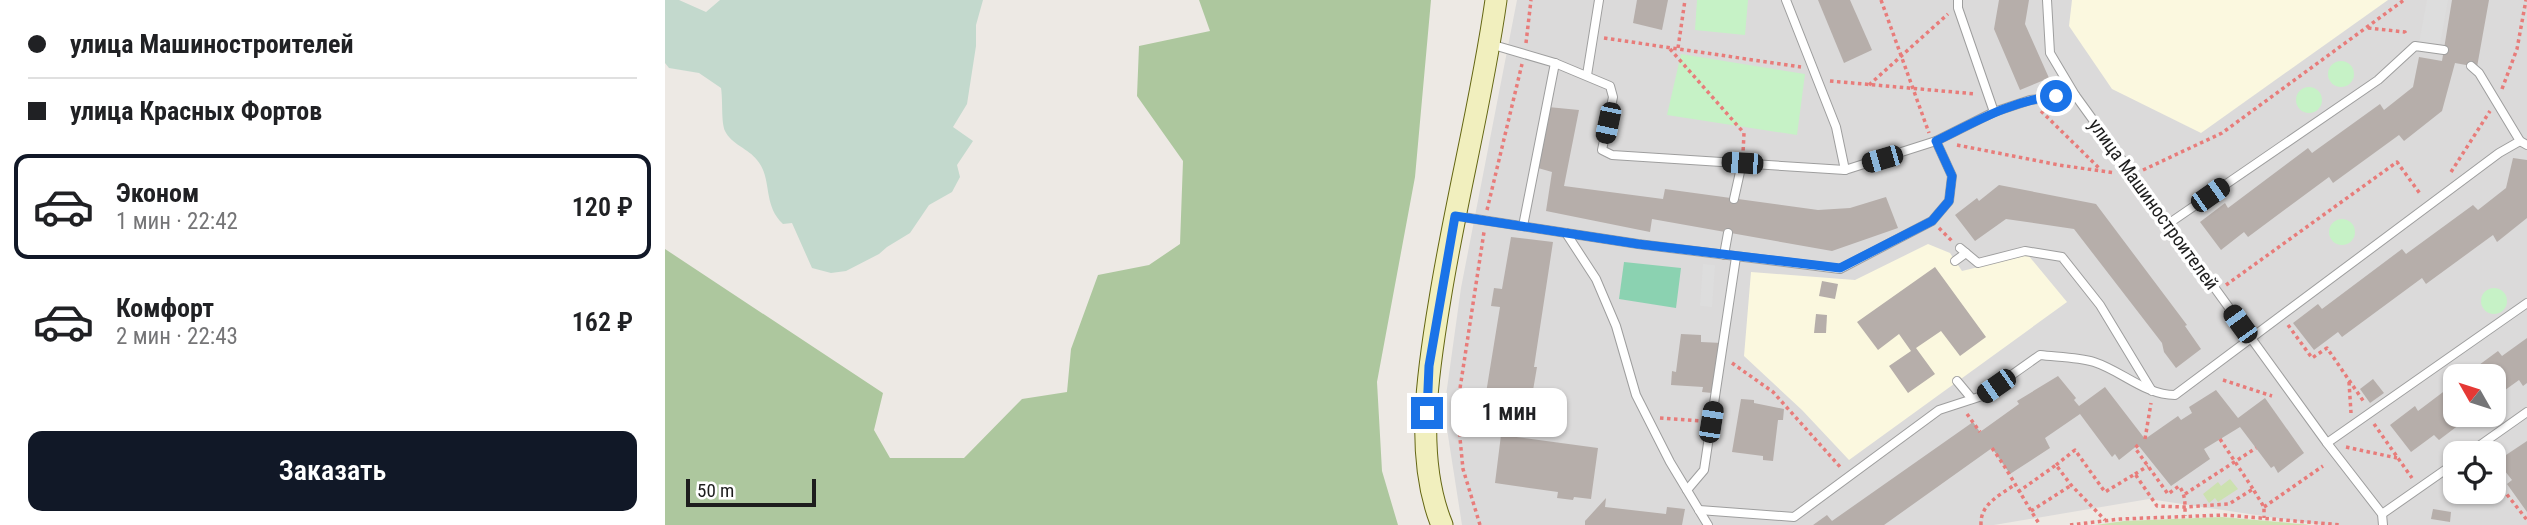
<!DOCTYPE html>
<html lang="ru">
<head>
<meta charset="utf-8">
<style>
	body { margin:0; font-family:"Roboto Condensed",sans-serif; background:#f2f2f2; color:#202124; height:100vh; display:flex; flex-direction:column; font-size:26px; white-space:nowrap }
	* { box-sizing:border-box; margin:0 }
	p { font-size:23px; color:#757577 }
	.icon { flex:none; width:38px; height:38px; fill:none; stroke:currentColor; stroke-width:2; stroke-linecap:round; stroke-linejoin:round }
	.map { position:relative; flex:1; overflow:hidden }
	.drawer { display:flex; flex-direction:column; background:#fff; width:665px }
	.drawer>* { flex:none }
	.guide { display:grid; align-content:center; height:154px; padding:0 28px; background:#fff }
	.needle { width:46px; rotate:309deg }
	.fabs { position:absolute; left:1778px; top:364px; display:grid; gap:14px }
	.fabs a { display:grid; place-items:center; width:63px; height:63px; border-radius:14px; background:#fff; box-shadow:0 2px 5px #0004; font-size:35px }
	.scale { position:absolute; left:21px; bottom:18px; width:130px; box-sizing:border-box; padding-left:7px; border:4px solid #1d1d1d; border-top:0; font-size:19px; line-height:24px; white-space:nowrap; color:#1d1d1d; -webkit-text-stroke:5px #fff; paint-order:stroke }
	.end { position:absolute; width:32px; height:32px; margin:-16px; border:9px solid #1a73e8; background:#fff; box-shadow:0 0 0 4px #fff }
	.from { border-radius:50% }
	.bubble { position:absolute; height:49px; border-radius:14px; background:#fff; box-shadow:0 2px 5px #0004; font-size:23px; font-weight:600; line-height:49px; text-align:center }
	.car { position:absolute; width:21px; height:42px; margin:-21px -10px; border-radius:9px; box-shadow:0 0 5px 2px #0007; background:linear-gradient(#222 24%,#8ab4d8 0 40%,#222 0 76%,#8ab4d8 0 86%,#222 0) }
	.guide b { display:flex; align-items:center; gap:24px; height:66px; font-size:26px }
	.guide b+b { border-top:2px solid #e0e0e0 }
	.guide i { width:18px; height:18px; background:#202124 }
	ul { padding:0; list-style:none }
	li { display:flex; align-items:center; gap:21px; height:105px; margin:0 14px 10px; padding:0 14px; border:4px solid transparent; border-radius:14px }
	li div { flex:1 }
	li b { display:block; font-size:26px }
	li em { font-style:normal; font-weight:600 }
	li.on { border-color:#111827 }
	li>.icon { width:63px; height:63px; stroke-width:1.5 }
	.primary-button { display:flex; gap:14px; margin-top:auto; padding:14px 28px }
	.primary-button a { flex:1; height:80px; border-radius:14px; background:#111827; color:#fff; font-size:28px; font-weight:600; line-height:80px; text-align:center }
	main { display:flex; flex:1; min-height:0 }
	.map>svg:first-child { display:block }
	.residential { fill:#dbdada; fill-rule:evenodd }
	.education { fill:#fbf8df }
	.grass { fill:#cce1b0 }
	.forest { fill:#adc79e }
	.wetland { fill:#c3d9cd }
	.park { fill:#c6f2c6 }
	.pitch { fill:#8bd2b1 }
	.parking { fill:#ddd }
	.building { fill:#b6aeaa }
	.lines { fill:none; stroke-linecap:round; stroke-linejoin:round }
	.lane-casing { stroke:#9e9e9e; stroke-width:10 }
	.secondary-casing { stroke:#646612; stroke-width:23 }
	.path { stroke:#e87c7a; stroke-width:3.5; stroke-dasharray:3.5 3.5; stroke-linecap:butt }
	.lane { stroke:#fff; stroke-width:8 }
	.secondary { stroke:#f1efbe; stroke-width:21 }
	.route { stroke:#1a73e8; stroke-width:9 }
	.labels { text-anchor:middle; stroke-width:7; stroke-linejoin:round; paint-order:stroke }
	.street-label { font-size:19px; fill:#1d1d1d; stroke:#fff }
</style>
</head>
<body>
<main>
<section class="drawer">
<div class="guide">
<b><i class="from"></i>улица Машиностроителей</b>
<b><i></i>улица Красных Фортов</b>
</div>
<ul>
<li class="on"><svg class="icon" aria-label="car" viewBox="0 0 24 24"><path d="M5 17H2v-5l4-1 3-4h7l3 4 3 1v5h-3M9 17h6M6 11h13"/><circle cx="7" cy="17" r="2"/><circle cx="17" cy="17" r="2"/></svg><div><b>Эконом</b><p>1 мин · 22:42</p></div><em>120 ₽</em></li>
<li><svg class="icon" aria-label="car" viewBox="0 0 24 24"><path d="M5 17H2v-5l4-1 3-4h7l3 4 3 1v5h-3M9 17h6M6 11h13"/><circle cx="7" cy="17" r="2"/><circle cx="17" cy="17" r="2"/></svg><div><b>Комфорт</b><p>2 мин · 22:43</p></div><em>162 ₽</em></li>
</ul>
<div class="primary-button"><a>Заказать</a></div>
</section>
<div class="map">
<svg width="1862" height="525" viewBox="0 0 1862 525">
	<rect width="100%" height="100%" fill="#ede9e4"/>
	<path class="residential" d="M852,0H1862V525H1658L1484,499L1329,525H797L779,410L796,288ZM1790,376H1829V415H1790ZM1790,453H1829V492H1790Z"/>
	<g class="education">
		<path d="M1407,0H1723L1536,133L1447,89L1404,26Z"/>
		<path d="M1263,244L1285,253L1297,271L1363,255L1402,302L1184,460L1137,410L1079,356L1086,272L1190,280Z"/>
	</g>
	<g class="grass">
		<path d="M1565,479L1573,489L1553,502L1550,498L1544,503L1538,494L1553,482L1556,486Z"/>
		<path d="M1557,517L1648,525H1430L1459,521Z"/>
	</g>
	<path class="forest" d="M534,0H766L750,177L712,382L717,471L733,525H0V249L218,393L209,430L225,458H299L357,399L402,392L406,349L433,275L484,265L515,244L518,161L472,96L474,46L545,31Z"/>
	<path class="wetland" d="M0,0H14L41,12L55,0H318L311,25V46L302,104L288,127L308,141L292,165L295,177L287,192L264,205L245,233L222,247L214,254L181,271L166,273L147,268L127,223L118,224C97,204 108,179 92,160C84,149 66,144 60,131C56,122 58,100 56,88L34,73L4,68L0,63Z"/>
	<g class="park">
		<path d="M1032,0H1083L1080,35L1030,30Z"/>
		<path d="M1016,54L1140,74L1132,135L1002,115Z"/>
		<circle cx="1676" cy="74" r="13"/>
		<circle cx="1644" cy="100" r="13"/>
		<circle cx="1677" cy="232" r="13"/>
		<circle cx="1829" cy="301" r="13"/>
	</g>
	<path class="pitch" d="M959,262L1016,268L1011,308L954,299Z"/>
	<g class="parking">
		<path d="M1762,0H1783L1775,44L1754,43Z"/>
		<path d="M1038,264L1050,265L1047,307L1035,306Z"/>
	</g>
	<g class="building">
		<path d="M972,0H1003L997,30L968,23Z"/>
		<path d="M1153,0H1185L1207,50L1179,63Z"/>
		<path d="M1334,0H1364L1360,24L1384,78L1355,90L1329,29Z"/>
		<path d="M1787,0H1824L1812,67L1790,63L1777,111L1739,141L1734,135L1668,183L1664,177L1583,237L1579,232L1556,250L1535,222L1560,203L1563,208L1643,148L1647,153L1715,104L1719,110L1748,87L1754,57L1777,61Z"/>
		<path d="M883,107L914,110L899,186L998,199L1000,189L1153,210L1185,208L1221,197L1233,228L1167,251L987,219L985,232L881,211L887,172L873,168Z"/>
		<path d="M1848,158L1862,160V218L1832,242L1828,235L1761,284L1757,278L1677,337L1673,332L1649,350L1628,323L1653,304L1657,309L1737,249L1741,254L1808,205L1813,210L1841,188Z"/>
		<path d="M1334,185L1431,204L1522,325L1520,326L1536,349L1511,368L1499,352L1497,343L1409,229L1341,219L1310,241L1290,215L1312,198L1314,201Z"/>
		<path d="M846,237L888,242L869,367H872L861,431L816,424L835,307L826,306L829,288L837,289Z"/>
		<path d="M1270,267L1321,337L1295,356L1276,331L1251,348L1270,374L1243,393L1224,366L1246,351L1234,334L1213,350L1192,322Z"/>
		<path d="M1157,281L1173,284L1170,299L1154,296Z"/>
		<path d="M1151,314L1162,315L1161,333H1149Z"/>
		<path d="M1016,334L1036,335V342L1057,343L1056,351H1053L1047,393L1037,392L1038,387L1006,385L1007,371L1011,372Z"/>
		<path d="M1862,338V383L1858,386L1854,380L1829,398V376H1799L1833,351L1837,356Z"/>
		<path d="M1393,376L1411,398L1409,400L1414,406L1440,387L1480,439L1513,416L1516,420L1527,413L1524,407L1551,390L1573,418L1600,398L1639,453L1613,473L1609,466L1606,468L1575,427L1539,449L1545,459L1506,486L1473,445L1454,460L1450,454L1447,457L1415,414L1380,438L1385,448L1345,474L1327,448L1219,525H1148L1162,515L1167,521L1308,422L1315,432L1354,404L1352,401Z"/>
		<path d="M1708,379L1719,393L1705,403L1695,389Z"/>
		<path d="M1790,383V415H1807L1774,440L1769,435L1746,452L1725,425L1750,406L1753,411Z"/>
		<path d="M1076,399L1089,400V403L1119,409L1118,420H1113L1108,461L1098,460V456L1067,452Z"/>
		<path d="M836,435L933,448L926,499L909,497L908,500L892,498L893,492L830,483Z"/>
		<path d="M1862,441V512L1842,484L1847,480L1832,461Z"/>
		<path d="M941,498L940,507L1001,514L1002,507L1020,509L1017,525H920V521Z"/>
		<path d="M1768,509L1786,512L1785,522L1766,519Z"/>
	</g>
	<g class="lines">
		<g class="lane-casing">
			<g id="lane">
				<path d="M1121,0L1171,127L1180,170"/>
				<path d="M1293,0V8L1329,112"/>
				<path d="M1382,0L1385,53L1410,95"/>
				<path d="M825,44L890,63L945,86L948,97L937,150L947,155L1180,170L1271,141L1329,112L1365,100L1410,95L1662,443L1717,514L1718,525"/>
				<path d="M1806,66L1814,73L1855,141L1862,145"/>
				<path d="M922,75L934,0"/>
				<path d="M1069,199L1077,163"/>
				<path d="M791,216L973,244L1175,269L1267,221L1284,201L1287,176L1271,141"/>
				<path d="M1503,224L1713,80L1750,46L1779,50"/>
				<path d="M858,226L890,63"/>
				<path d="M901,233L931,279L951,326L971,395L1005,462L1043,525"/>
				<path d="M1295,248L1313,263L1360,251L1397,257L1435,305L1487,391"/>
				<path d="M1059,255L1063,233"/>
				<path d="M1290,261L1301,253"/>
				<path d="M1292,381L1307,399"/>
				<path d="M1662,443L1862,303"/>
				<path d="M1804,453L1862,412"/>
				<path d="M1022,490L1039,470L1071,257"/>
				<path d="M1034,510L1129,517L1274,410L1317,396L1375,355C1392,357 1413,357 1429,362C1457,371 1480,395 1510,395L1834,153L1855,141"/>
				<path d="M1717,514L1790,463"/>
			</g>
		</g>
		<g class="secondary-casing">
			<path id="secondary" d="M777,525C749,457 763,370 775,299C791,199 817,100 831,0"/>
		</g>
		<g class="path">
			<path d="M1216,0L1264,133"/>
			<path d="M1703,28L1740,32L1742,36"/>
			<path d="M939,38L1136,67"/>
			<path d="M861,43L866,0"/>
			<path d="M1013,48L1020,0"/>
			<path d="M1005,49L1079,133L1078,153"/>
			<path d="M1165,81L1311,94"/>
			<path d="M1204,85L1283,14"/>
			<path d="M1837,89L1852,49L1861,0"/>
			<path d="M1376,111L1436,170"/>
			<path d="M1292,145L1394,165L1450,173"/>
			<path d="M1478,170L1557,133L1739,0"/>
			<path d="M1786,172L1825,111"/>
			<path d="M822,210L857,64"/>
			<path d="M1274,228L1288,242"/>
			<path d="M1561,285L1732,162L1756,195"/>
			<path d="M1623,325L1647,358L1662,348L1699,402"/>
			<path d="M1067,363L1108,392L1177,469"/>
			<path d="M1558,380L1607,396"/>
			<path d="M1684,382L1686,413"/>
			<path d="M1302,414L1315,432"/>
			<path d="M995,418L1036,421"/>
			<path d="M1709,424L1747,478"/>
			<path d="M1480,439L1486,403"/>
			<path d="M1555,439L1588,489"/>
			<path d="M1473,445L1470,448L1503,494L1514,486C1521,495 1520,505 1520,516"/>
			<path d="M1681,447L1732,458"/>
			<path d="M1327,448C1345,473 1358,499 1375,525"/>
			<path d="M1391,465L1410,450L1440,492L1470,474L1492,506L1520,507L1564,504L1588,489L1599,507V518"/>
			<path d="M1470,474L1483,466"/>
			<path d="M1829,478L1862,520"/>
			<path d="M1353,492L1391,465L1406,485L1440,520"/>
			<path d="M1520,494L1591,448"/>
			<path d="M1599,507L1658,466"/>
			<path d="M1366,511L1405,486"/>
			<path d="M815,525L798,469L792,408L819,232"/>
			<path d="M1316,525C1315,504 1334,496 1349,485"/>
			<path d="M1405,525L1455,519L1560,515L1677,525"/>
		</g>
		<use href="#lane" class="lane"/>
		<use href="#secondary" class="secondary"/>
	</g>
	<g class="lines">
		<path class="route" d="M762,413L764,366L790,216L973,244L1175,268L1267,221L1284,201L1287,176L1271,141C1310,122 1347,100 1391,96"/>
	</g>
	<g class="labels">
		<g class="street-label">
			<text transform="translate(1489 204) rotate(54)" y="7">улица Машиностроителей</text>
		</g>
	</g>
</svg>
<div class="fabs">
<a><svg class="needle" viewBox="-14 -14 28 28"><path d="M0-13l5 13h-10z" fill="#e53935"/><path d="M0 13l5-13h-10z" fill="#757577"/></svg></a>
<a><svg class="icon" aria-label="locate" viewBox="0 0 24 24"><circle cx="12" cy="12" r="6"/><path d="M12 2v4M12 18v4M2 12h4M18 12h4"/></svg></a>
</div>
<div class="scale">50 m</div>
<i class="end from" style="left:1391px;top:96px"></i>
<i class="end" style="left:762px;top:413px"></i>
<div class="bubble" style="left:786px;top:388px;width:116px">1 мин</div>
<i class="car" style="left:943px;top:123px;rotate:192deg"></i>
<i class="car" style="left:1217px;top:159px;rotate:254deg"></i>
<i class="car" style="left:1077px;top:163px;rotate:274deg"></i>
<i class="car" style="left:1545px;top:195px;rotate:55deg"></i>
<i class="car" style="left:1575px;top:324px;rotate:324deg"></i>
<i class="car" style="left:1331px;top:386px;rotate:235deg"></i>
<i class="car" style="left:1046px;top:422px;rotate:9deg"></i>
</div>
</main>
</body>
</html>
